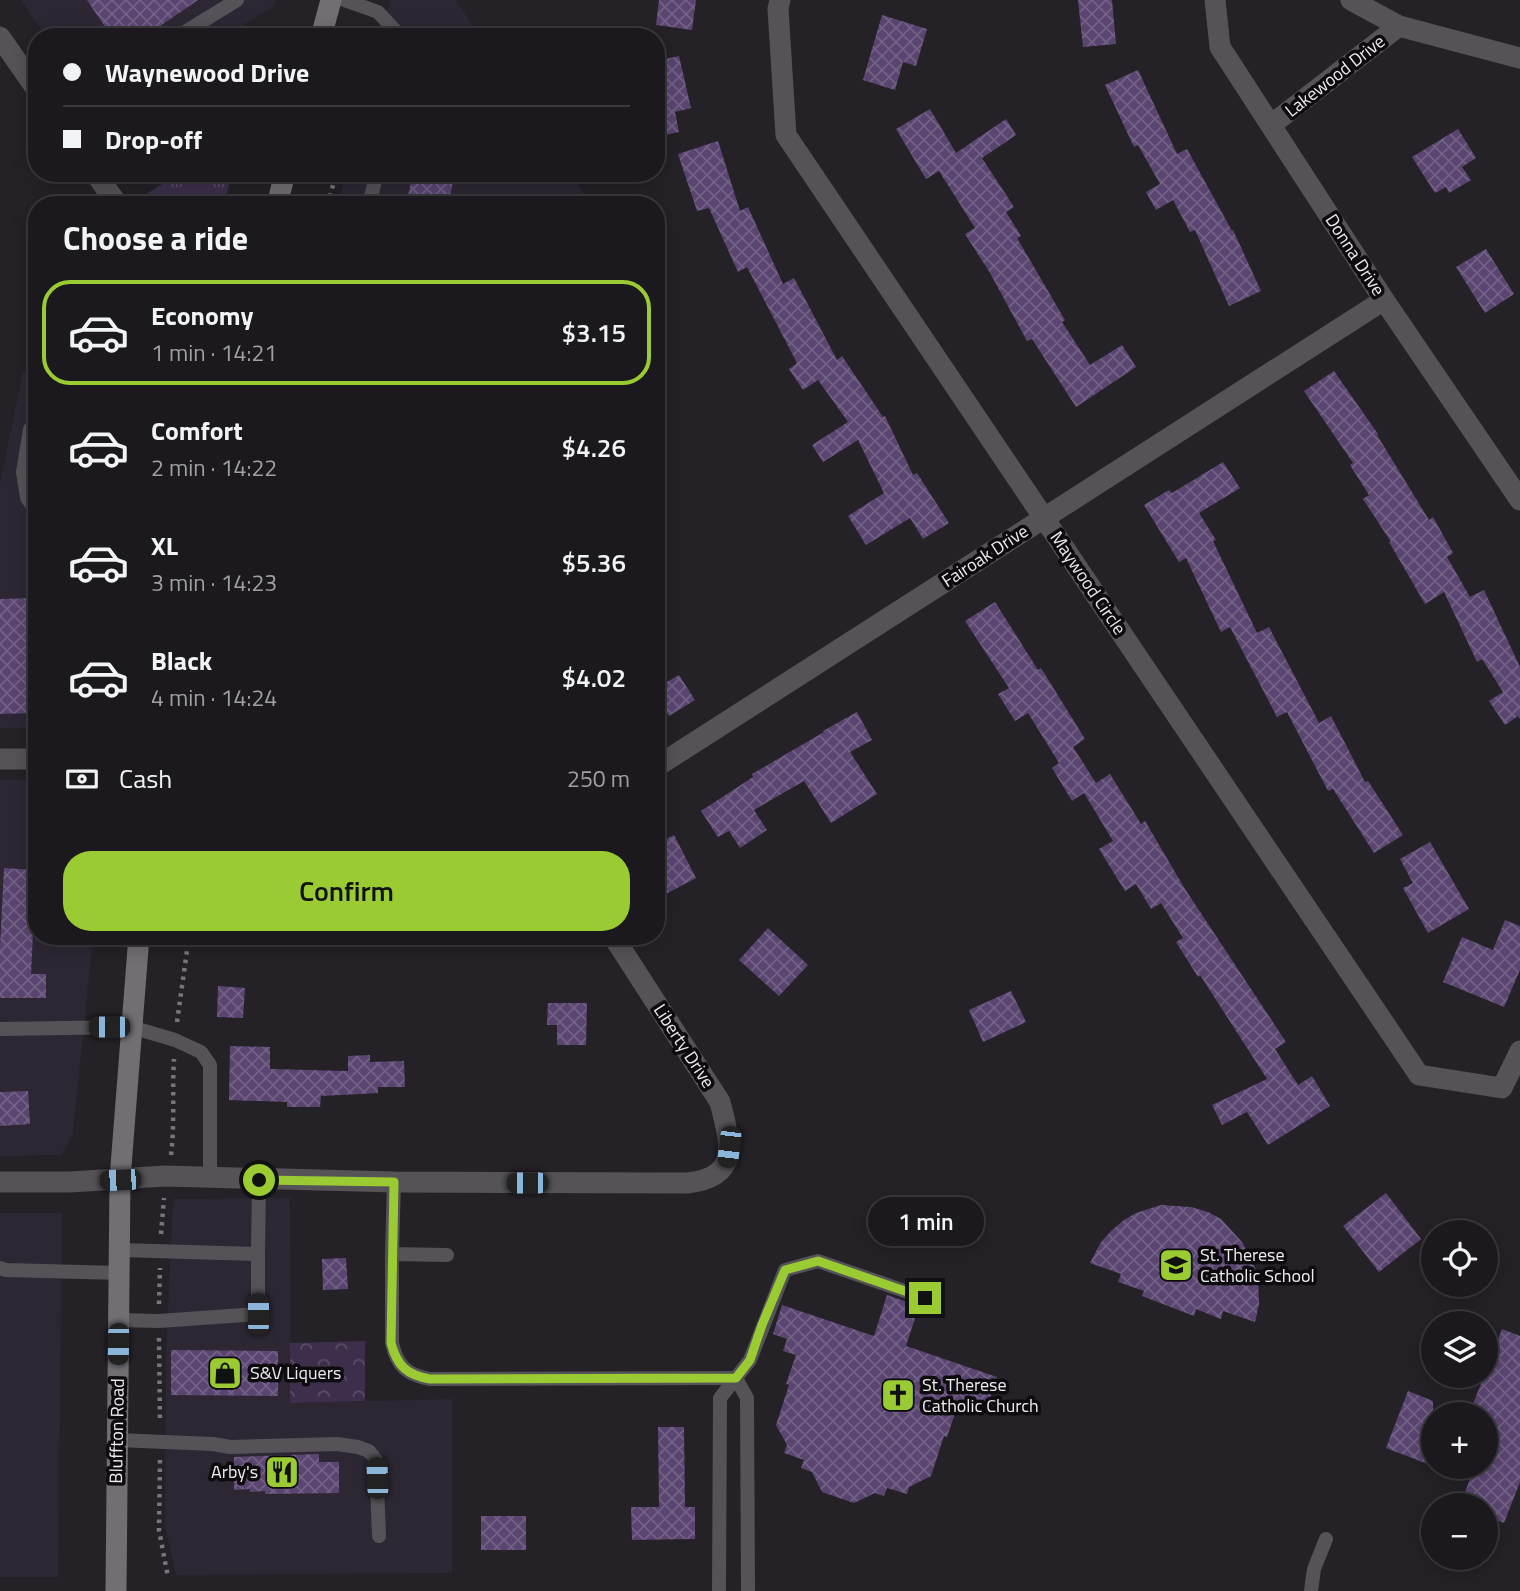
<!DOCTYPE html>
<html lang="en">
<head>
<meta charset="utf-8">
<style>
	body { margin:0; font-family:"Titillium Web",sans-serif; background:#28262a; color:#f1f3f6; height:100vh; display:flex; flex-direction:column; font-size:26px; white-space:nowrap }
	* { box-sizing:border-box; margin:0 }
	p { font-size:23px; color:#a0a0a4 }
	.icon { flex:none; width:38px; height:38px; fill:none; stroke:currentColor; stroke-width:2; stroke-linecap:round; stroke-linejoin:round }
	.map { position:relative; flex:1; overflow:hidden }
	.sheet { position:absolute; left:28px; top:196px; width:637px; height:749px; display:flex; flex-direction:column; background:#1b191d; border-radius:28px; box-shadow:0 4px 18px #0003,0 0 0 2px #39383b }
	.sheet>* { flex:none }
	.banner { position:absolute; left:28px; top:28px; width:637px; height:154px; border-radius:28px; box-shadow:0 4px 18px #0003,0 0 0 2px #39383b; display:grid; align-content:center; height:154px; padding:0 35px; background:#1b191d }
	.buttons { position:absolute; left:1421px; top:1220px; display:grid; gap:14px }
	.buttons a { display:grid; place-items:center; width:77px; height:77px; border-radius:50%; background:#1b191d; box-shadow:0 4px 18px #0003,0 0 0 2px #39383b; font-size:35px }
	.end { position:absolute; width:32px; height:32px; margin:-16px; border:9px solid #9bcb33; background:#111; box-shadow:0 0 0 4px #111 }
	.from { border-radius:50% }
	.bubble { position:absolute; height:49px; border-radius:24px; background:#1b191d; box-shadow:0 4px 18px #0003,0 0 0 2px #39383b; font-size:23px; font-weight:600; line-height:49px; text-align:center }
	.car { position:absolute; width:21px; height:42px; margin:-21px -10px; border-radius:9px; box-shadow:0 0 5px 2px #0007; background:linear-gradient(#222 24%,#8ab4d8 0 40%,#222 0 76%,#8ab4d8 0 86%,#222 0) }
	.banner b { display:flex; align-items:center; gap:24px; height:66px; font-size:26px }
	.banner b+b { border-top:2px solid #39383b }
	.banner i { width:18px; height:18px; background:#f1f3f6 }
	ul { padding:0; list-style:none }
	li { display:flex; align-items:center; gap:21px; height:105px; margin:0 14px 10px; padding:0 21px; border:4px solid transparent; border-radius:28px }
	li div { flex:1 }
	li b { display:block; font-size:26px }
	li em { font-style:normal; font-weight:600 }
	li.current { border-color:#9bcb33 }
	li>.icon { width:63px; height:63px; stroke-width:1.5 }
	h2 { padding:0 35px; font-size:32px; line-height:84px }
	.pay { display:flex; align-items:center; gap:18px; height:77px; padding:0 35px; font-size:26px }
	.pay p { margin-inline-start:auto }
	.button { display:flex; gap:14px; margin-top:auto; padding:14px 35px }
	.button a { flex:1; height:80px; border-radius:28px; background:#9bcb33; color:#111; font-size:28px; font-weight:600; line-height:80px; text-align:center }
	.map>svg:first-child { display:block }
	.built { fill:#2d2733 }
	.grass { fill:url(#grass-tufts) }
	.forest { fill:url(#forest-crowns) }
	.building { fill:url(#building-cross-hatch) }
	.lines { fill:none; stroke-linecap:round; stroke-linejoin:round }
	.path { stroke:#78767b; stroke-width:4.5; stroke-dasharray:3.5 5; stroke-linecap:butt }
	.service { stroke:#555357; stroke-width:14 }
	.minor { stroke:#555357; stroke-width:21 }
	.secondary { stroke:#716f74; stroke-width:21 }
	.route { stroke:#9bcb33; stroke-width:9 }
	.labels { text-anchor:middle; stroke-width:7; stroke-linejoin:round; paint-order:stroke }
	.street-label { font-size:18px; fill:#eeecf0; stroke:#0d0b0e }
	.poi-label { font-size:18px; fill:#eeecf0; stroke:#0d0b0e; text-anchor:start }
</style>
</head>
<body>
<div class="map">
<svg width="1520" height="1591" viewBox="0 0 1520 1591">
	<defs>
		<pattern id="grass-tufts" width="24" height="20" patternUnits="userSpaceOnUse" patternTransform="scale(1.75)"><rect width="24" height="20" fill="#3d2f4c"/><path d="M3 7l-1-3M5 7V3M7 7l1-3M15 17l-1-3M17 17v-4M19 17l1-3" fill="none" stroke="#594d66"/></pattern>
		<pattern id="forest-crowns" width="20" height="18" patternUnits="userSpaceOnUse" patternTransform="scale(1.75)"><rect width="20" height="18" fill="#3d2f4c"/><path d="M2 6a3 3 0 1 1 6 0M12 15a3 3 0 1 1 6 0" fill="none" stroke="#594d66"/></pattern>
		<pattern id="building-cross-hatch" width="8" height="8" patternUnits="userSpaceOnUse" patternTransform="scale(1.75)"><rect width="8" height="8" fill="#5a4571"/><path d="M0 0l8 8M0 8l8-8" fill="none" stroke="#726086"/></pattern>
	</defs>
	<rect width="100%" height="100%" fill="#242127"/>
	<g class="built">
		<path d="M21,0H276L274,6L224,37H46Z"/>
		<path d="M390,0H456L480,37H381Z"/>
		<path d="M346,173H570L591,205H338Z"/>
		<path d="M37,366V728H0V484L23,371Z"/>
		<path d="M0,780H37V936H93L73,1134L62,1155L0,1156Z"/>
		<path d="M290,1198L291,1403L452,1399V1573L176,1575L165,1526L166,1351L173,1199Z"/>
		<path d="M0,1213H62L58,1577H0Z"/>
	</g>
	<path class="grass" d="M180,173H232L224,205H156L148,193Z"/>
	<path class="forest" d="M365,1341V1401L290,1403V1343Z"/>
	<g class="building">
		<path d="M87,0H198L144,37H112Z"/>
		<path d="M659,0H696L692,30L656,25Z"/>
		<path d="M1078,0H1112L1116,44L1083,47Z"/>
		<path d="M882,15L927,29L916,66L903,62L895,90L863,80Z"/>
		<path d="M679,56L691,108L675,112L679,132L656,137V61Z"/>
		<path d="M1138,70L1177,154L1187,149L1232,231L1233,230L1261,291L1229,306L1195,230L1190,232L1173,200L1156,210L1146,192L1160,184L1138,145L1134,147L1105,85Z"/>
		<path d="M930,109L956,153L1006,119L1016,135L982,158L1014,207L1006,212L1021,236L1017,238L1065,320L1062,322L1090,365L1122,345L1136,367L1076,407L1032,339L1027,341L990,273L965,234L975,228L939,171L926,179L896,129Z"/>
		<path d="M1458,129L1476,158L1462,167L1471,180L1449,193L1446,187L1435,193L1412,157Z"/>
		<path d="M718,141L740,211L748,207L783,284L794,278L837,360L842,356L883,417L885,416L913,475L917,473L949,523L923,539L910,518L866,545L848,516L884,493L858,440L823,462L812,445L848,422L818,380L803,390L789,369L797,363L747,267L738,272L709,208L697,211L678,154Z"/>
		<path d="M413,173H455L448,205H406Z"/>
		<path d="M1486,249L1514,294L1485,313L1456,267Z"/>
		<path d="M1334,371L1378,434L1377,435L1429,520L1433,517L1453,553L1447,557L1470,597L1484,590L1520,667V719L1518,716L1505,725L1489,701L1503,692L1482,659L1477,662L1444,592L1425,604L1389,542H1391L1363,499L1369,495L1350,465L1353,463L1304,391Z"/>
		<path d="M1223,462L1240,488L1199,513L1216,540L1213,541L1257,633L1269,627L1319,723L1331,716L1365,782L1368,781L1403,835L1374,853L1333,789L1328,791L1287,712L1277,717L1230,627L1221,632L1186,558L1179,562L1144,505L1169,490L1172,493Z"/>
		<path d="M37,598V713L0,714V599Z"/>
		<path d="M995,602L1038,670L1041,668L1085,739L1073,747L1096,783L1110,774L1141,824L1145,821L1185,889L1286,1042L1275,1049L1298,1085L1312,1076L1330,1106L1268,1145L1247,1112L1222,1125L1212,1105L1267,1079L1200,975L1198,977L1176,942L1183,938L1161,903L1151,909L1136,884L1125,891L1099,849L1113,841L1084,793L1072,801L1052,768L1059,763L1028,713L1015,721L998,694L1009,688L965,621Z"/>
		<path d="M679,675L695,700L669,716L656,694V688Z"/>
		<path d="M857,712L872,740L850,752L877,794L831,823L804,781L754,810L767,830L740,848L729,831L718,837L701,811L753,777L752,774L824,732L823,731Z"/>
		<path d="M674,835L696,878L662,896L656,885V845Z"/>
		<path d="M1430,842L1469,909L1428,933L1403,888L1413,883L1400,859Z"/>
		<path d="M4,868L36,870L31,974H46V998H0V947Z"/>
		<path d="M1505,920L1520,926V970L1504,1007L1443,982L1462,937L1493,950Z"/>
		<path d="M768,928L808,965L779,996L739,960Z"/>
		<path d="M218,986L245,988L243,1018L217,1017Z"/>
		<path d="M1011,991L1026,1022L983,1042L969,1010Z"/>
		<path d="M548,1003H587L586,1045H557V1025H547Z"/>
		<path d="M230,1046L270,1047V1069L348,1071V1056L370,1055V1062L404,1061L405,1087H378V1093L321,1096L320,1107H287V1102L229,1100Z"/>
		<path d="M28,1091L30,1124L0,1126V1092Z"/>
		<path d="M1386,1193L1421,1239L1379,1272L1343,1226Z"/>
		<path d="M1161,1205L1191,1207L1208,1212L1221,1219L1242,1242L1255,1268L1258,1280L1259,1304L1255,1322L1223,1311L1221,1319L1196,1309L1194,1316L1142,1296L1144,1291L1118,1282L1121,1274L1090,1263L1101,1242L1112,1230L1124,1220L1136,1213Z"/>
		<path d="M346,1258L348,1289L323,1290L322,1259Z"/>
		<path d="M887,1295L919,1306L906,1346L997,1377L988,1405L974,1400L970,1412L957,1408L947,1437L944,1436L931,1476L909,1487L907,1494L887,1488L884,1496L875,1493L854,1503L822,1492L812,1472L801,1468L804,1460L784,1453L787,1445L776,1425L789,1385L786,1384L796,1355L783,1351L787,1339L773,1334L782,1305L874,1336Z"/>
		<path d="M1502,1329L1520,1336V1482L1504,1523L1486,1516V1505H1460L1475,1466H1486V1414H1469L1484,1376H1486V1371Z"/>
		<path d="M171,1350L278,1351V1396L171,1395Z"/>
		<path d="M1408,1391L1433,1401V1466L1386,1448Z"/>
		<path d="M658,1427H684L685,1507H695V1539L632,1540L631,1507H659Z"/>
		<path d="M319,1454V1462H339V1493L265,1494V1491L250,1492V1489L234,1490V1457Z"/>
		<rect x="481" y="1516" width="45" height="34"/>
	</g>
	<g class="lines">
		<g class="path">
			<path d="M328,205L336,173"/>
			<path d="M177,1022L189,936"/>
			<path d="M171,1155C175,1123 172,1091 174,1059"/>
			<path d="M161,1234L164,1198"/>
			<path d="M159,1304L160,1268"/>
			<path d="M159,1338L160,1423"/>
			<path d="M160,1460L159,1530L168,1577"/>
		</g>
		<g class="service">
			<path d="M344,0L378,12L401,37"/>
			<path d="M177,37L237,0"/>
			<path d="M369,205L377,173"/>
			<path d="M37,421L30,429L23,472L27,498L37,512"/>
			<path d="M0,1029L131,1027L175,1040L201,1052L210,1065V1178"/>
			<path d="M394,1182L392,1254L447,1255"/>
			<path d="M120,1250L258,1254L259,1180"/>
			<path d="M392,1254V1343C397,1366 407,1375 430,1379L736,1378"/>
			<path d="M0,1268L6,1270L120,1273"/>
			<path d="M118,1320L159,1321L258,1314V1254"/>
			<path d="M736,1378L747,1398L748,1591"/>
			<path d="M117,1440L213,1444L230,1447L337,1444L358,1447L369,1451L376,1460L379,1536"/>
			<path d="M719,1591L720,1398L750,1360L785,1270L818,1261L925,1298"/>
			<path d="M1311,1591L1314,1569L1326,1539"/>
		</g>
		<g class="minor">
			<path d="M780,0L778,9L786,135L1419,1075L1502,1088L1520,1051"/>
			<path d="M1215,0L1220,47L1384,300L1520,500"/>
			<path d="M1351,0L1399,26L1520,58"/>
			<path d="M0,37L37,90"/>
			<path d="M1271,125L1399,26"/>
			<path d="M95,173L118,205"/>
			<path d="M0,759H37"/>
			<path d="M656,767L1384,300"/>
			<path d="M0,1182H70L165,1176L394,1182L687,1183C742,1177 730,1142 720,1102L613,936"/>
		</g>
		<g class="secondary">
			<path d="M321,37L331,0"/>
			<path d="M277,205L285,173"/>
			<path d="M116,1591L120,1179L139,936"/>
		</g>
	</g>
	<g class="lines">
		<path class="route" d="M259,1180L394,1182L391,1343C397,1366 407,1375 430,1379L736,1378L750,1360L762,1325L785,1270L818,1261L925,1298"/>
	</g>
	<defs>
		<g id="school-square" transform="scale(1.75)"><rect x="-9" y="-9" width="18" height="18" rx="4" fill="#9bcb33" stroke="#0d0b0e"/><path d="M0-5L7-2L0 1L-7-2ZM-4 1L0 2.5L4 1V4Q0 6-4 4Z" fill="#111"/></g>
		<g id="shop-square" transform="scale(1.75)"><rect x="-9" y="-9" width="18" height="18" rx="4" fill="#9bcb33" stroke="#0d0b0e"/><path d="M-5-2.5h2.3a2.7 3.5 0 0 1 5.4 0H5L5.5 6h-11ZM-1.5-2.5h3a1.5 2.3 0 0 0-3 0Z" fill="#111"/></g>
		<g id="church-square" transform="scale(1.75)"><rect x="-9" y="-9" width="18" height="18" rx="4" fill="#9bcb33" stroke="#0d0b0e"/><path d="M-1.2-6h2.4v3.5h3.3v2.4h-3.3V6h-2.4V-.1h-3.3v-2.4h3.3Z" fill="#111"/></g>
		<g id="restaurant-square" transform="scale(1.75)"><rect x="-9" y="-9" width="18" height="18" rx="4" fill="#9bcb33" stroke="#0d0b0e"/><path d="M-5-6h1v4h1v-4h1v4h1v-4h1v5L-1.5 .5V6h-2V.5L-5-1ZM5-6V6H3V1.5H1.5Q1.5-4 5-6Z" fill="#111"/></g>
	</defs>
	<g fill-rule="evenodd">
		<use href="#school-square" x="1176" y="1265"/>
		<use href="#shop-square" x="225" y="1373"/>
		<use href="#church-square" x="898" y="1395"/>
		<use href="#restaurant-square" x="282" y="1472"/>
	</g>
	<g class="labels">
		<g class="street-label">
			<text transform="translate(1335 76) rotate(-38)" y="6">Lakewood Drive</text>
			<text transform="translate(1355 255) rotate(57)" y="6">Donna Drive</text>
			<text transform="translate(985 556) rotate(-33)" y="6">Fairoak Drive</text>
			<text transform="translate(1088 583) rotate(56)" y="6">Maywood Circle</text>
			<text transform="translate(684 1046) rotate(57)" y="6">Liberty Drive</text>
			<text transform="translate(117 1431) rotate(-89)" y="6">Bluffton Road</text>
		</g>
		<g class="poi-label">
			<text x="1200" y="1261">St. Therese<tspan x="1200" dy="21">Catholic School</tspan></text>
			<text x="250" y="1379">S&amp;V Liquers</text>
			<text x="922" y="1391">St. Therese<tspan x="922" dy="21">Catholic Church</tspan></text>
			<text x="258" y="1478" text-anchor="end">Arby's</text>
		</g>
	</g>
</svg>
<div class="buttons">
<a><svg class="icon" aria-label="locate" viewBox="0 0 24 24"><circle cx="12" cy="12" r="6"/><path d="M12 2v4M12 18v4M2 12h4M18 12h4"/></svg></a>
<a><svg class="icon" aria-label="layers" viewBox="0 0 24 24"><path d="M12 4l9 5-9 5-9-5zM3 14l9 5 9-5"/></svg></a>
<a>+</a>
<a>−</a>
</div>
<i class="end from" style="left:259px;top:1180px"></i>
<i class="end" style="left:925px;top:1298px"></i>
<div class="bubble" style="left:868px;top:1197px;width:116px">1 min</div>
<i class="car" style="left:109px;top:1027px;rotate:270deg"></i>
<i class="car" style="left:729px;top:1147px;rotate:187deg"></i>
<i class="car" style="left:120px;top:1180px;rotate:268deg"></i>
<i class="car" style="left:527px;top:1183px;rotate:270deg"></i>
<i class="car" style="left:258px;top:1314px;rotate:0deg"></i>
<i class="car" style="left:118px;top:1344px;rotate:181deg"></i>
<i class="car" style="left:377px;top:1478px;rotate:358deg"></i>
<div class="banner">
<b><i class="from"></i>Waynewood Drive</b>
<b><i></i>Drop-off</b>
</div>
<section class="sheet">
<h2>Choose a ride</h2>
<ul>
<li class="current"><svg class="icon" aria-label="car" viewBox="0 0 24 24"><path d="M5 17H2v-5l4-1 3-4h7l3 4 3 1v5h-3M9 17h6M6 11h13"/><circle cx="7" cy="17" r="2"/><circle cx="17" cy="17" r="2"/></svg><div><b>Economy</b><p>1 min · 14:21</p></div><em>$3.15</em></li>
<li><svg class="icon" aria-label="car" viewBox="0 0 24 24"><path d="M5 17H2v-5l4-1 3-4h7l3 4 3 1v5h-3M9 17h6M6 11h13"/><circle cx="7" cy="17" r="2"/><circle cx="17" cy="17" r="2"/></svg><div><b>Comfort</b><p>2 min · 14:22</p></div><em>$4.26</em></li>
<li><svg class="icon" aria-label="car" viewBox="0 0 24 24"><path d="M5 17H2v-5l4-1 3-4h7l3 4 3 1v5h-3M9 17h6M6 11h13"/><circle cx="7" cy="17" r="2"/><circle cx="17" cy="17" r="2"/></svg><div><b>XL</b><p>3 min · 14:23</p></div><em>$5.36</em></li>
<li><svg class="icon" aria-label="car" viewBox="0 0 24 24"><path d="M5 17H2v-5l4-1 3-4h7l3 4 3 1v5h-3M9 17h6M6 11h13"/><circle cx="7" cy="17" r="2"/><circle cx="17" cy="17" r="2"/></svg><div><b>Black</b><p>4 min · 14:24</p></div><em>$4.02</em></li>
</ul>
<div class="pay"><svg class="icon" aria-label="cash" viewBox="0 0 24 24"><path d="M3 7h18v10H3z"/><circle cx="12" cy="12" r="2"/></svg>Cash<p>250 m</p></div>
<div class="button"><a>Confirm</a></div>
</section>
</div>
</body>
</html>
